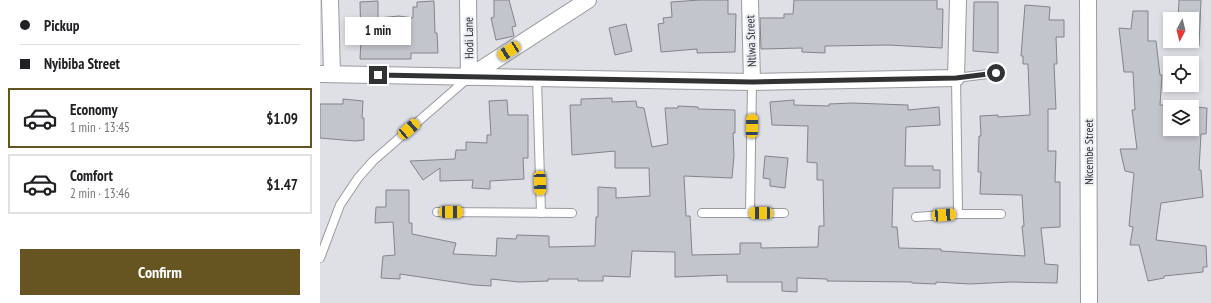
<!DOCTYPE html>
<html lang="en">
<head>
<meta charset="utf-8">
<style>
	body { margin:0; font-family:"PT Sans Narrow",sans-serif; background:#f2f2f2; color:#202124; height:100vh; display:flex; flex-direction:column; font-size:15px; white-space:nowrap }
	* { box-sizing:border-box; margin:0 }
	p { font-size:13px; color:#757577 }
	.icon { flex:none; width:22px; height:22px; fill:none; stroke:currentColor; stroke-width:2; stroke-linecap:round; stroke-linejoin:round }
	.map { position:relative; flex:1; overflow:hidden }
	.sheet { display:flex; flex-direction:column; background:#fff; width:320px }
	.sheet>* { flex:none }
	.banner { display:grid; align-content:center; height:88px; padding:0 20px; background:#fff }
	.needle { width:26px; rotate:187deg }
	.controls { position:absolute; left:843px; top:12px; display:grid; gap:8px }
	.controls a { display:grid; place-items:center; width:36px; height:36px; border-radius:0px; background:#fff; box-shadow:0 2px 6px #0003; font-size:20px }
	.end { position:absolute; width:18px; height:18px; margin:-9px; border:5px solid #313234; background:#fff; box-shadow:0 0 0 2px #fff }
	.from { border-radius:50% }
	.bubble { position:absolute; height:28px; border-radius:0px; background:#fff; box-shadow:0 2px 6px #0003; font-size:13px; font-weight:800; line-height:28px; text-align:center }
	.car { position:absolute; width:12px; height:24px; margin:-12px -6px; border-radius:5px; box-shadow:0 0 3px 1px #0007; background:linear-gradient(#f5c518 24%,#345 0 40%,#f5c518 0 76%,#345 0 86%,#f5c518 0) }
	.banner b { display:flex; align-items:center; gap:14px; height:38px; font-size:15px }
	.banner b+b { border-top:1px solid #e0e0e0 }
	.banner i { width:10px; height:10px; background:#202124 }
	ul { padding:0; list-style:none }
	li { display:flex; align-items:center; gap:12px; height:60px; margin:0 8px 6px; padding:0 12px; border:2px solid #e0e0e0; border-radius:0px }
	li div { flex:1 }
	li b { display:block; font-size:15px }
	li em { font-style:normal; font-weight:800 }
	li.on { border-color:#665421 }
	li>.icon { width:36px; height:36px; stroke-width:1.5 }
	.cta { display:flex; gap:8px; margin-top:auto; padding:8px 20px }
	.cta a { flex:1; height:46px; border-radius:0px; background:#665421; color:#fff; font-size:16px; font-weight:800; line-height:46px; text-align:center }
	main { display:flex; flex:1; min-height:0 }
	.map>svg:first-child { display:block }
	.building { fill:#c3c5cc; stroke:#82848a }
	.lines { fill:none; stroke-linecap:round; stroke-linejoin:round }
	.lane-casing { stroke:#999ba1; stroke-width:10 }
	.street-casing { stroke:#999ba1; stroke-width:18 }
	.lane { stroke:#fff; stroke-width:8 }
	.street { stroke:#fff; stroke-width:16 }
	.route { stroke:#313234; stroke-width:5 }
	.labels { text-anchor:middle; stroke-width:4; stroke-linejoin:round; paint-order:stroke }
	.street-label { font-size:12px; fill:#313234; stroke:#ebedf4 }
</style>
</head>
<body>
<main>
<section class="sheet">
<div class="banner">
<b><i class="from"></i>Pickup</b>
<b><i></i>Nyibiba Street</b>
</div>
<ul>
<li class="on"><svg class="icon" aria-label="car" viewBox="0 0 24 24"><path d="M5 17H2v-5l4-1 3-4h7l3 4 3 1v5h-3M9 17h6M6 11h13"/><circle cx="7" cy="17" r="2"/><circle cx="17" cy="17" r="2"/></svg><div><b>Economy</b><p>1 min · 13:45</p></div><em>$1.09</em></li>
<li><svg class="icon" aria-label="car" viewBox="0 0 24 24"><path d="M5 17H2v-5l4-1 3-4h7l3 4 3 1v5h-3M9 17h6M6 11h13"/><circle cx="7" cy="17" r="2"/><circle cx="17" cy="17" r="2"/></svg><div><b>Comfort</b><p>2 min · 13:46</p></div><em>$1.47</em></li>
</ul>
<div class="cta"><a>Confirm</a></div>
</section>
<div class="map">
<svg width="891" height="303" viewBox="0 0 891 303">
	<rect width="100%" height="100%" fill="#dee0e6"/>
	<g class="building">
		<path d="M174,0H189L196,26L192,27L194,36L176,40L171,18L174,17Z"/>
		<path d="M380,0H408V14H416L415,52L377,53V49L341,52L338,24L344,23L343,18L352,17L351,2Z"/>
		<path d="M474,0H617V9H623L622,48L569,45L505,46V53L482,52V48L441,49L440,18H464V14H473Z"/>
		<path d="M859,0H881L879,46H858V41H872V19H858Z"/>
		<path d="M58,1V18L79,16L93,18V7H97V2L114,1L115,33H117L118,53H91V59H40L41,39L40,2Z"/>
		<path d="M654,2H678V53L653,51Z"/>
		<path d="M705,5L730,7L729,20H744V37H736L737,64H734L736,109H728V151H736L735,182H740V227L721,228L725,264L738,265L737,283L690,282L650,284L616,282V284L592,283V282L507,281V279L477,278V292L462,291V282H407V275L355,277V252L312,251L310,277L283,276V281H258V279H228V281L199,282L171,279V286L154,285L80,274V279L61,278L63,256L75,255L73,222L55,223L56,207H66V190H89V223H92V234L136,243L133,254L176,256L177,238L196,239L197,235L229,236V247L275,246L276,217H278V187L296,188V198L330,196L329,168H295V151L252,155L250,105H261V99L292,98V102L316,101L317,107L324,108L332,147L348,144L345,108H358V106L378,107V109L415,110V133H413L414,155L412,178L364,176L366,216H370L372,255L420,254V243H441V248L498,247L499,226H504L503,180H497V163L487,162L488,126L452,125L450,102L474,100V105L509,106V104L532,103L588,105V110L619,107L620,125L586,127L585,166H613V170H620V188H573L572,227H577L579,248L621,249V251L705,256L702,226H704L702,195L660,194L661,172H658L659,136H661L660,116L678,115V117L710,115L708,64H703V56H701Z"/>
		<path d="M813,11H828V41H836L840,75H842L840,105L871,107H850V129H872V107L887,108L886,134H881L879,170H881L883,197L841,203L836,240L886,246L887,267H883V272L844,276V278L828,281L819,245H810L813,227L809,226L814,173L805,171L800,149H817L812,110H815L813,72H804L799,28L811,29Z"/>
		<path d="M306,24L312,51L295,55L289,28Z"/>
		<path d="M23,99L43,101L42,118H44V140L35,141L0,138V104H23Z"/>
		<path d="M187,100L188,115H208V158H203L204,179L170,181V189L152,188L153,180L120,181V168L103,180L90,161L135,159L136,150H146V142L167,143V135H171L169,101Z"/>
		<path d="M445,156L468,158L465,188L450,186V179L443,178Z"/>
	</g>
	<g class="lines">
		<g class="lane-casing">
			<g id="lane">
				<path d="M217,78L221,213"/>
				<path d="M117,212L252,213"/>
				<path d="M430,212L432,82"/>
				<path d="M382,213H464"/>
				<path d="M638,214L636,78L676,73"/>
				<path d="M596,217L638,214H681"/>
				<path d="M0,258L20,205L38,178L53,161L148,78"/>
			</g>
		</g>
		<g class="street-casing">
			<g id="street">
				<path d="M10,0L12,74"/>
				<path d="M148,0L149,77"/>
				<path d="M430,0L432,82"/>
				<path d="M768,0L769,303"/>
				<path d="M0,74L432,82L636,78L638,0"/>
				<path d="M149,77L268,0"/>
			</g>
		</g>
		<use href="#lane" class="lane"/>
		<use href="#street" class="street"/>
	</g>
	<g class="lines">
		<path class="route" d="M58,75L432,82L636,78L676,73"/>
	</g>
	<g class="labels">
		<g class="street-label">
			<text transform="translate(149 38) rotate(-91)" y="4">Hodi Lane</text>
			<text transform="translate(431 41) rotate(-92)" y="4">Ntlwa Street</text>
			<text transform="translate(769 152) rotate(-90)" y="4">Nkcembe Street</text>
		</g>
	</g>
</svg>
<div class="controls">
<a><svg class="needle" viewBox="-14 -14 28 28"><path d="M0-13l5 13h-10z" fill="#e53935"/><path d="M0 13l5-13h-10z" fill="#757577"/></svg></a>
<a><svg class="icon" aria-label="locate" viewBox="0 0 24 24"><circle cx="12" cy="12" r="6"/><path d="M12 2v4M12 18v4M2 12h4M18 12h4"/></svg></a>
<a><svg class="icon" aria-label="layers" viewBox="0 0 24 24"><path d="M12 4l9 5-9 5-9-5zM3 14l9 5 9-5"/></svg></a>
</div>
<i class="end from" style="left:676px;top:73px"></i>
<i class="end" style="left:58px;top:75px"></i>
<div class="bubble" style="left:25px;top:17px;width:66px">1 min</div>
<i class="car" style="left:189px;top:51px;rotate:237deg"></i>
<i class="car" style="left:432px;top:126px;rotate:1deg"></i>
<i class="car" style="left:89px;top:129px;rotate:49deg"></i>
<i class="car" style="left:220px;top:183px;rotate:178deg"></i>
<i class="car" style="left:131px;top:212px;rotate:91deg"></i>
<i class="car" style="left:441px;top:213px;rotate:271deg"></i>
<i class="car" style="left:624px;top:215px;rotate:86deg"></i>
</div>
</main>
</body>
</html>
